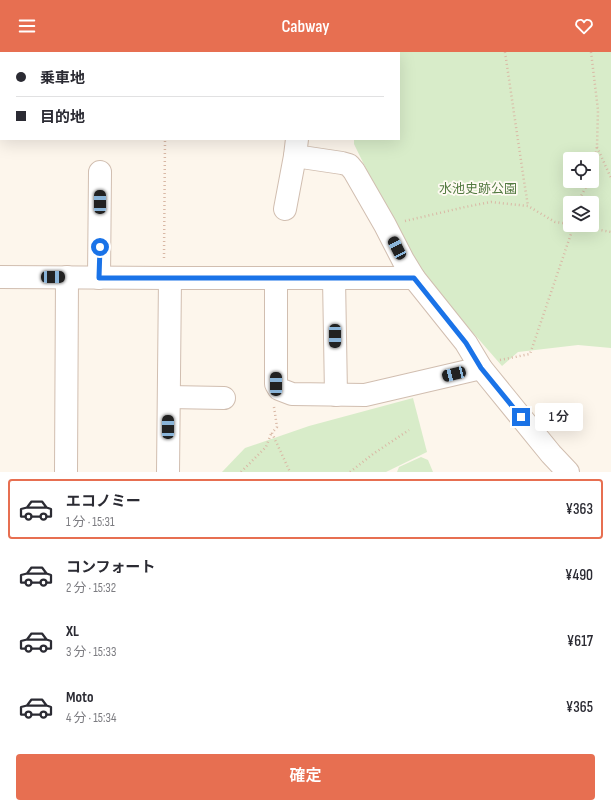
<!DOCTYPE html>
<html lang="ja">
<head>
<meta charset="utf-8">
<style>
	body { margin:0; font-family:"Sofia Sans Condensed","Noto Sans JP",sans-serif; background:#f7f7f7; color:#2b2b33; height:100vh; display:flex; flex-direction:column; font-size:15px; white-space:nowrap }
	* { box-sizing:border-box; margin:0 }
	p { font-size:13px; color:#7c7c81 }
	.icon { flex:none; width:22px; height:22px; fill:none; stroke:currentColor; stroke-width:2; stroke-linecap:round; stroke-linejoin:round }
	.map { position:relative; height:420px; overflow:hidden }
	.sheet { display:flex; flex-direction:column; background:#fff; flex:1 }
	.sheet>* { flex:none }
	.hud { position:absolute; left:0px; top:0px; width:400px; height:88px; box-shadow:0 4px 16px #0002; display:grid; align-content:center; height:88px; padding:0 16px; background:#fff }
	.buttons { position:absolute; left:563px; top:100px; display:grid; gap:8px }
	.buttons a { display:grid; place-items:center; width:36px; height:36px; border-radius:4px; background:#fff; box-shadow:0 4px 16px #0002; font-size:20px }
	.end { position:absolute; width:18px; height:18px; margin:-9px; border:5px solid #1a73e8; background:#fff; box-shadow:0 0 0 2px #fff }
	.from { border-radius:50% }
	.bubble { position:absolute; height:28px; border-radius:4px; background:#fff; box-shadow:0 4px 16px #0002; font-size:13px; font-weight:600; line-height:28px; text-align:center }
	.car { position:absolute; width:12px; height:24px; margin:-12px -6px; border-radius:5px; box-shadow:0 0 3px 1px #0007; background:linear-gradient(#222 24%,#8ab4d8 0 40%,#222 0 76%,#8ab4d8 0 86%,#222 0) }
	.hud b { display:flex; align-items:center; gap:14px; height:38px; font-size:15px }
	.hud b+b { border-top:1px solid #e1e1e2 }
	.hud i { width:10px; height:10px; background:#2b2b33 }
	ul { padding:7px 0 0; list-style:none }
	li { display:flex; align-items:center; gap:12px; height:60px; margin:0 8px 6px; padding:0 8px; border:2px solid transparent; border-radius:4px }
	li div { flex:1 }
	li b { display:block; font-size:15px }
	li em { font-style:normal; font-weight:600 }
	li.active { border-color:#e76f51 }
	li>.icon { width:36px; height:36px; stroke-width:1.5 }
	.cta { display:flex; gap:8px; margin-top:auto; padding:8px 16px }
	.cta a { flex:1; height:46px; border-radius:4px; background:#e76f51; color:#fff; font-size:16px; font-weight:600; line-height:46px; text-align:center }
	header { display:flex; justify-content:space-between; align-items:center; height:52px; padding:0 16px; background:#e76f51; color:#fff; font-size:18px; font-weight:600 }
	.map>svg:first-child { display:block }
	.green { fill:#d8ecc9; fill-rule:evenodd }
	.lines { fill:none; stroke-linecap:round; stroke-linejoin:round }
	.minor-casing { stroke:#d1beb0; stroke-width:24 }
	.path { stroke:#d9b8a5; stroke-width:2.5; stroke-dasharray:1 3; stroke-linecap:butt }
	.minor { stroke:#fff; stroke-width:22 }
	.route { stroke:#1a73e8; stroke-width:5 }
	.labels { text-anchor:middle; stroke-width:3.5; stroke-linejoin:round; paint-order:stroke }
	.park-label { font-size:13px; fill:#537a41; stroke:#fffaf3 }
</style>
</head>
<body>
<header><svg class="icon" aria-label="menu" viewBox="0 0 24 24"><path d="M4 6h16M4 12h16M4 18h16"/></svg>Cabway<svg class="icon" aria-label="heart" viewBox="0 0 24 24"><path d="M12 20l-8-8c-3-5 5-10 8-4 3-6 11-1 8 4z"/></svg></header>
<div class="map">
<svg width="611" height="420" viewBox="0 0 611 420">
	<rect width="100%" height="100%" fill="#fdf6ec"/>
	<g class="green">
		<path d="M361,0H611V296L578,293L518,300L502,314L427,228L396,178L354,92V87H399V1H361ZM570,107H592V129H570ZM570,151H592V173H570Z"/>
		<path d="M413,346L427,400L386,420H222L245,396L309,374Z"/>
		<path d="M421,405L428,408L433,420H397L399,415Z"/>
	</g>
	<g class="lines">
		<g class="minor-casing">
			<g id="minor">
				<path d="M234,1V0"/>
				<path d="M311,1L312,0"/>
				<path d="M297,87L295,104L342,111L349,113L354,119L385,173L403,208L414,226L466,291L481,316L551,402L568,420"/>
				<path d="M285,157L295,104"/>
				<path d="M0,225L170,226H414"/>
				<path d="M99,226L100,120"/>
				<path d="M276,226V332L279,337L292,342L365,343L481,316"/>
				<path d="M334,226L336,343"/>
				<path d="M169,345L224,346"/>
				<path d="M66,420L67,225"/>
				<path d="M168,420L170,226"/>
			</g>
		</g>
		<g class="path">
			<path d="M115,0L118,1"/>
			<path d="M377,0V1"/>
			<path d="M505,0L524,129L528,154"/>
			<path d="M591,0L598,58L597,94L592,124"/>
			<path d="M597,95L611,126"/>
			<path d="M579,151L580,146L589,129"/>
			<path d="M405,169L465,155L491,150L528,154L555,170L570,172"/>
			<path d="M574,173L611,180"/>
			<path d="M164,206L165,87"/>
			<path d="M500,308L530,302L574,173"/>
			<path d="M274,355L277,375L272,381L290,420"/>
			<path d="M241,420L266,395L271,382"/>
			<path d="M350,420L373,402L409,378"/>
		</g>
		<use href="#minor" class="minor"/>
	</g>
	<g class="lines">
		<path class="route" d="M100,195L99,226H414L466,291L481,316L521,365"/>
	</g>
	<g class="labels">
		<g class="park-label">
			<text x="478" y="141">水池史跡公園</text>
		</g>
	</g>
</svg>
<div class="buttons">
<a><svg class="icon" aria-label="locate" viewBox="0 0 24 24"><circle cx="12" cy="12" r="6"/><path d="M12 2v4M12 18v4M2 12h4M18 12h4"/></svg></a>
<a><svg class="icon" aria-label="layers" viewBox="0 0 24 24"><path d="M12 4l9 5-9 5-9-5zM3 14l9 5 9-5"/></svg></a>
</div>
<i class="end from" style="left:100px;top:195px"></i>
<i class="end" style="left:521px;top:365px"></i>
<div class="bubble" style="left:535px;top:351px;width:48px">1 分</div>
<i class="car" style="left:100px;top:150px;rotate:0deg"></i>
<i class="car" style="left:397px;top:196px;rotate:333deg"></i>
<i class="car" style="left:53px;top:225px;rotate:90deg"></i>
<i class="car" style="left:335px;top:284px;rotate:180deg"></i>
<i class="car" style="left:454px;top:322px;rotate:256deg"></i>
<i class="car" style="left:276px;top:332px;rotate:0deg"></i>
<i class="car" style="left:168px;top:375px;rotate:0deg"></i>
<div class="hud">
<b><i class="from"></i>乗車地</b>
<b><i></i>目的地</b>
</div>
</div>
<section class="sheet">
<ul>
<li class="active"><svg class="icon" aria-label="car" viewBox="0 0 24 24"><path d="M5 17H2v-5l4-1 3-4h7l3 4 3 1v5h-3M9 17h6M6 11h13"/><circle cx="7" cy="17" r="2"/><circle cx="17" cy="17" r="2"/></svg><div><b>エコノミー</b><p>1 分 · 15:31</p></div><em>¥363</em></li>
<li><svg class="icon" aria-label="car" viewBox="0 0 24 24"><path d="M5 17H2v-5l4-1 3-4h7l3 4 3 1v5h-3M9 17h6M6 11h13"/><circle cx="7" cy="17" r="2"/><circle cx="17" cy="17" r="2"/></svg><div><b>コンフォート</b><p>2 分 · 15:32</p></div><em>¥490</em></li>
<li><svg class="icon" aria-label="car" viewBox="0 0 24 24"><path d="M5 17H2v-5l4-1 3-4h7l3 4 3 1v5h-3M9 17h6M6 11h13"/><circle cx="7" cy="17" r="2"/><circle cx="17" cy="17" r="2"/></svg><div><b>XL</b><p>3 分 · 15:33</p></div><em>¥617</em></li>
<li><svg class="icon" aria-label="car" viewBox="0 0 24 24"><path d="M5 17H2v-5l4-1 3-4h7l3 4 3 1v5h-3M9 17h6M6 11h13"/><circle cx="7" cy="17" r="2"/><circle cx="17" cy="17" r="2"/></svg><div><b>Moto</b><p>4 分 · 15:34</p></div><em>¥365</em></li>
</ul>
<div class="cta"><a>確定</a></div>
</section>
</body>
</html>
